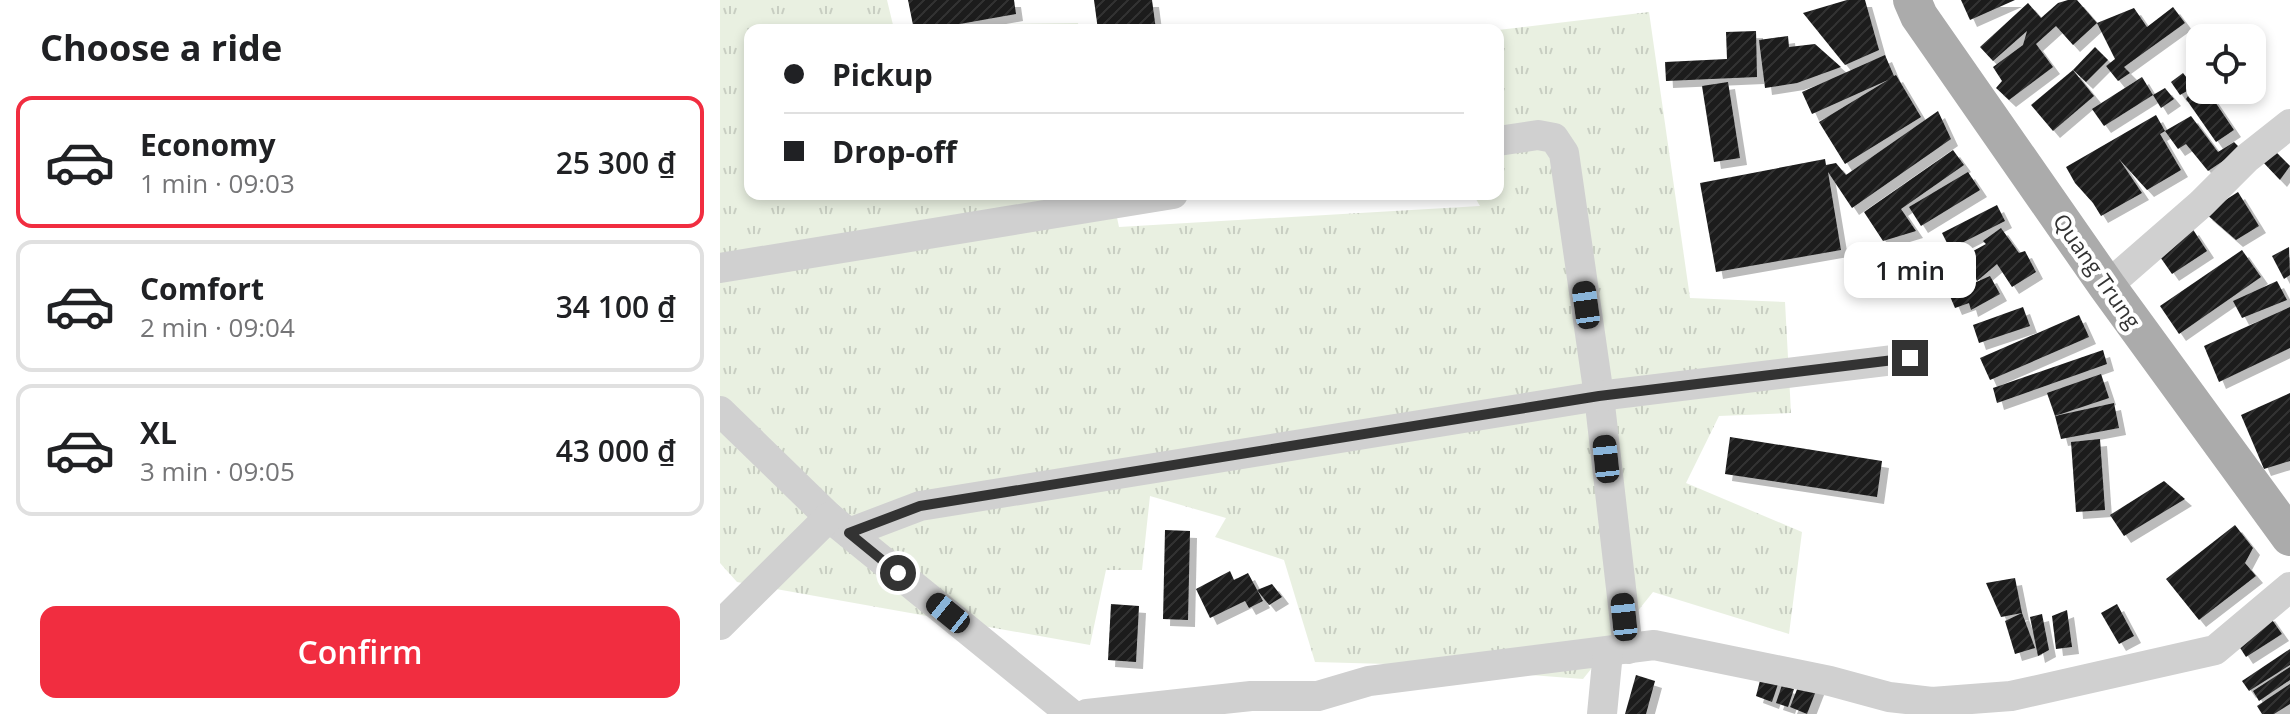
<!DOCTYPE html>
<html lang="en">
<head>
<meta charset="utf-8">
<style>
	body { margin:0; font-family:"Open Sans",sans-serif; background:#f2f2f2; color:#202124; height:100vh; display:flex; flex-direction:column; font-size:30px; white-space:nowrap }
	* { box-sizing:border-box; margin:0 }
	p { font-size:26px; color:#757577 }
	.icon { flex:none; width:44px; height:44px; fill:none; stroke:currentColor; stroke-width:2; stroke-linecap:round; stroke-linejoin:round }
	.map { position:relative; flex:1; overflow:hidden }
	.sheet { display:flex; flex-direction:column; background:#fff; width:720px }
	.sheet>* { flex:none }
	.top-card { position:absolute; left:24px; top:24px; width:760px; height:176px; border-radius:16px; box-shadow:0 4px 12px #0003; display:grid; align-content:center; height:176px; padding:0 40px; background:#fff }
	.controls { position:absolute; left:1466px; top:24px; display:grid; gap:16px }
	.controls a { display:grid; place-items:center; width:80px; height:80px; border-radius:16px; background:#fff; box-shadow:0 4px 12px #0003; font-size:40px }
	.end { position:absolute; width:36px; height:36px; margin:-18px; border:10px solid #333; background:#fff; box-shadow:0 0 0 4px #fff }
	.from { border-radius:50% }
	.bubble { position:absolute; height:56px; border-radius:16px; background:#fff; box-shadow:0 4px 12px #0003; font-size:26px; font-weight:600; line-height:56px; text-align:center }
	.car { position:absolute; width:24px; height:48px; margin:-24px -12px; border-radius:10px; box-shadow:0 0 6px 2px #0007; background:linear-gradient(#222 24%,#8ab4d8 0 40%,#222 0 76%,#8ab4d8 0 86%,#222 0) }
	.top-card b { display:flex; align-items:center; gap:28px; height:76px; font-size:30px }
	.top-card b+b { border-top:2px solid #e0e0e0 }
	.top-card i { width:20px; height:20px; background:#202124 }
	ul { padding:0; list-style:none }
	li { display:flex; align-items:center; gap:24px; height:132px; margin:0 16px 12px; padding:0 24px; border:4px solid #e0e0e0; border-radius:16px }
	li div { flex:1 }
	li b { display:block; font-size:30px }
	li em { font-style:normal; font-weight:600 }
	li.selected { border-color:#f12d40 }
	li>.icon { width:72px; height:72px; stroke-width:1.5 }
	h2 { padding:0 40px; font-size:36px; line-height:96px }
	.action { display:flex; gap:16px; margin-top:auto; padding:16px 40px }
	.action a { flex:1; height:92px; border-radius:16px; background:#f12d40; color:#fff; font-size:32px; font-weight:600; line-height:92px; text-align:center }
	main { display:flex; flex:1; min-height:0 }
	.map>svg:first-child { display:block }
	.grass { fill:url(#grass-tufts) }
	.building { fill:url(#building-hatch); filter:url(#shadow) }
	.lines { fill:none; stroke-linecap:round; stroke-linejoin:round }
	.minor { stroke:#d0d0d0; stroke-width:30 }
	.major { stroke:#ababab; stroke-width:38 }
	.route { stroke:#333; stroke-width:10 }
	.labels { text-anchor:middle; stroke-width:8; stroke-linejoin:round; paint-order:stroke }
	.street-label { font-size:22px; fill:#333; stroke:#fff }
</style>
</head>
<body>
<main>
<section class="sheet">
<h2>Choose a ride</h2>
<ul>
<li class="selected"><svg class="icon" aria-label="car" viewBox="0 0 24 24"><path d="M5 17H2v-5l4-1 3-4h7l3 4 3 1v5h-3M9 17h6M6 11h13"/><circle cx="7" cy="17" r="2"/><circle cx="17" cy="17" r="2"/></svg><div><b>Economy</b><p>1 min · 09:03</p></div><em>25 300 ₫</em></li>
<li><svg class="icon" aria-label="car" viewBox="0 0 24 24"><path d="M5 17H2v-5l4-1 3-4h7l3 4 3 1v5h-3M9 17h6M6 11h13"/><circle cx="7" cy="17" r="2"/><circle cx="17" cy="17" r="2"/></svg><div><b>Comfort</b><p>2 min · 09:04</p></div><em>34 100 ₫</em></li>
<li><svg class="icon" aria-label="car" viewBox="0 0 24 24"><path d="M5 17H2v-5l4-1 3-4h7l3 4 3 1v5h-3M9 17h6M6 11h13"/><circle cx="7" cy="17" r="2"/><circle cx="17" cy="17" r="2"/></svg><div><b>XL</b><p>3 min · 09:05</p></div><em>43 000 ₫</em></li>
</ul>
<div class="action"><a>Confirm</a></div>
</section>
<div class="map">
<svg width="1570" height="714" viewBox="0 0 1570 714">
	<defs>
		<pattern id="grass-tufts" width="24" height="20" patternUnits="userSpaceOnUse" patternTransform="scale(2)"><rect width="24" height="20" fill="#e9f0e1"/><path d="M3 7l-1-3M5 7V3M7 7l1-3M15 17l-1-3M17 17v-4M19 17l1-3" fill="none" stroke="#c8cec2"/></pattern>
		<pattern id="building-hatch" width="6" height="6" patternUnits="userSpaceOnUse" patternTransform="scale(2)"><rect width="6" height="6" fill="#1a1a1a"/><path d="M-1 1l2-2M0 6l6-6M5 7l2-2" fill="none" stroke="#333"/></pattern>
		<filter id="shadow"><feDropShadow dx="7" dy="7" stdDeviation="0" flood-color="#0004"/></filter>
	</defs>
	<rect width="100%" height="100%" fill="#fff"/>
	<path class="grass" d="M0,0H167L173,25L358,23L359,30H30V194H392L399,227L760,206L753,194H778V30L929,12L970,298L1065,302L1071,413L999,416L966,483L1082,532L1069,634L933,592L863,679L668,664L595,662L564,560L495,537L506,518L430,496L422,570H386L370,645L17,582L0,563Z"/>
	<g class="building">
		<path d="M188,0H294L296,14L206,30H194Z"/>
		<path d="M374,0H432L436,30H378Z"/>
		<path d="M1127,0H1145L1159,50L1125,65L1083,13Z"/>
		<path d="M1241,0H1295L1250,20Z"/>
		<path d="M1348,0H1357L1377,23L1353,45L1336,26L1316,44L1333,67L1289,100L1276,88L1282,81L1273,67L1303,45L1307,31L1273,61L1260,47L1308,3L1321,18L1338,3Z"/>
		<path d="M1453,7L1465,23L1404,67L1410,73L1398,81L1386,66L1395,59L1377,23L1414,8L1427,27Z"/>
		<path d="M1036,31L1037,77L946,81L945,62L1007,59L1006,32Z"/>
		<path d="M1068,36L1069,47L1095,44L1121,67L1077,83L1045,88L1039,40Z"/>
		<path d="M1375,47L1388,60L1366,82L1353,70Z"/>
		<path d="M1165,55L1174,76L1176,75L1201,117L1125,164L1099,122L1168,80L1092,114L1082,92Z"/>
		<path d="M1353,70L1374,96L1333,131L1311,105Z"/>
		<path d="M1463,73L1474,87L1460,95L1451,82Z"/>
		<path d="M1422,77L1433,95L1384,126L1372,109Z"/>
		<path d="M1480,78V90H1487L1514,130L1496,142L1466,99Z"/>
		<path d="M1008,82L1020,158L994,162L982,86Z"/>
		<path d="M1445,88L1454,99L1441,108L1433,95Z"/>
		<path d="M1218,111L1231,139L1132,208L1108,172L1121,250L996,272L980,183L1105,159L1106,165L1116,163L1126,175Z"/>
		<path d="M1436,115L1445,131L1440,134L1461,170L1427,190L1399,159L1422,193L1381,216L1373,203L1355,183L1346,167Z"/>
		<path d="M1471,116L1498,152L1514,142L1521,149L1488,171L1466,144L1458,149L1445,131Z"/>
		<path d="M1551,147L1570,166L1560,180L1541,160Z"/>
		<path d="M1233,150L1244,165L1181,209L1196,231L1163,241L1144,212Z"/>
		<path d="M1248,172L1260,190L1201,226L1189,207Z"/>
		<path d="M1518,192L1539,226L1516,240L1485,213Z"/>
		<path d="M1277,205L1285,221L1230,249L1222,233Z"/>
		<path d="M1281,228L1299,253L1305,251L1316,272L1292,287L1277,264L1257,281L1244,256L1266,244L1263,241Z"/>
		<path d="M1472,228L1487,251L1452,274L1436,251Z"/>
		<path d="M1569,247L1570,275L1564,279L1552,256Z"/>
		<path d="M1522,250L1541,277L1459,334L1440,306Z"/>
		<path d="M1270,276L1280,294L1251,310L1249,303L1235,308L1229,294Z"/>
		<path d="M1557,281L1567,300L1522,318L1513,301Z"/>
		<path d="M1303,307L1310,326L1259,343L1253,325Z"/>
		<path d="M1570,307V348L1499,382L1484,346Z"/>
		<path d="M1359,315L1369,337L1270,380L1260,358Z"/>
		<path d="M1383,350L1387,364L1277,403L1273,388Z"/>
		<path d="M1381,374L1389,398L1335,416L1327,393Z"/>
		<path d="M1570,393V461L1544,469L1521,415Z"/>
		<path d="M1394,403L1399,428L1341,439L1335,416Z"/>
		<path d="M1010,437L1162,461L1157,497L1005,474Z"/>
		<path d="M1380,439L1385,510L1356,512L1351,442Z"/>
		<path d="M1444,481L1465,499L1404,536L1390,515Z"/>
		<path d="M1515,525L1533,548L1525,563L1536,576L1479,620L1446,579Z"/>
		<path d="M445,530L470,531L468,620L443,619Z"/>
		<path d="M510,571L514,580L528,573L543,601L529,608L525,601L490,618L476,589Z"/>
		<path d="M1295,578L1302,613L1281,617L1266,583Z"/>
		<path d="M552,584L562,597L549,605L537,590Z"/>
		<path d="M391,604L419,606L416,662L388,660Z"/>
		<path d="M1397,604L1414,636L1399,644L1381,613Z"/>
		<path d="M1347,610L1352,647L1336,649L1332,616Z"/>
		<path d="M1302,613L1315,648L1295,654L1285,621Z"/>
		<path d="M1322,614L1329,650L1318,656L1310,617Z"/>
		<path d="M1548,614L1562,634L1526,657L1513,637Z"/>
		<path d="M1570,649V665L1529,691L1522,681Z"/>
		<path d="M1570,667V680L1539,701L1533,691Z"/>
		<path d="M1042,673L1060,678L1052,702L1036,696Z"/>
		<path d="M916,675L935,681L926,714H905Z"/>
		<path d="M1082,677L1099,683L1087,714L1070,707Z"/>
		<path d="M1570,684V704L1554,714H1542L1537,706Z"/>
		<path d="M1062,685L1074,689L1068,707L1056,703Z"/>
	</g>
	<g class="lines">
		<g class="minor">
			<path d="M778,141L818,135L834,138L844,153L879,396L908,649"/>
			<path d="M0,268L453,194"/>
			<path d="M1387,286L1481,204L1527,158L1570,124"/>
			<path d="M0,411L109,517L351,714"/>
			<path d="M129,533L200,506L879,396L1190,358"/>
			<path d="M0,625L109,517"/>
			<path d="M367,714L531,696H598L649,681L934,645L1110,681L1169,697L1212,702L1291,696L1495,650L1570,587"/>
			<path d="M882,714L888,652"/>
		</g>
		<path class="major" d="M1192,0L1199,16L1387,286L1570,537"/>
	</g>
	<g class="lines">
		<path class="route" d="M178,573L129,533L200,506L879,396L1190,358"/>
	</g>
	<g class="labels">
		<g class="street-label">
			<text transform="translate(1377 271) rotate(55)" y="8">Quang Trung</text>
		</g>
	</g>
</svg>
<div class="controls">
<a><svg class="icon" aria-label="locate" viewBox="0 0 24 24"><circle cx="12" cy="12" r="6"/><path d="M12 2v4M12 18v4M2 12h4M18 12h4"/></svg></a>
</div>
<i class="end from" style="left:178px;top:573px"></i>
<i class="end" style="left:1190px;top:358px"></i>
<div class="bubble" style="left:1124px;top:242px;width:132px">1 min</div>
<i class="car" style="left:866px;top:305px;rotate:352deg"></i>
<i class="car" style="left:886px;top:459px;rotate:354deg"></i>
<i class="car" style="left:228px;top:613px;rotate:309deg"></i>
<i class="car" style="left:904px;top:617px;rotate:354deg"></i>
<div class="top-card">
<b><i class="from"></i>Pickup</b>
<b><i></i>Drop-off</b>
</div>
</div>
</main>
</body>
</html>
